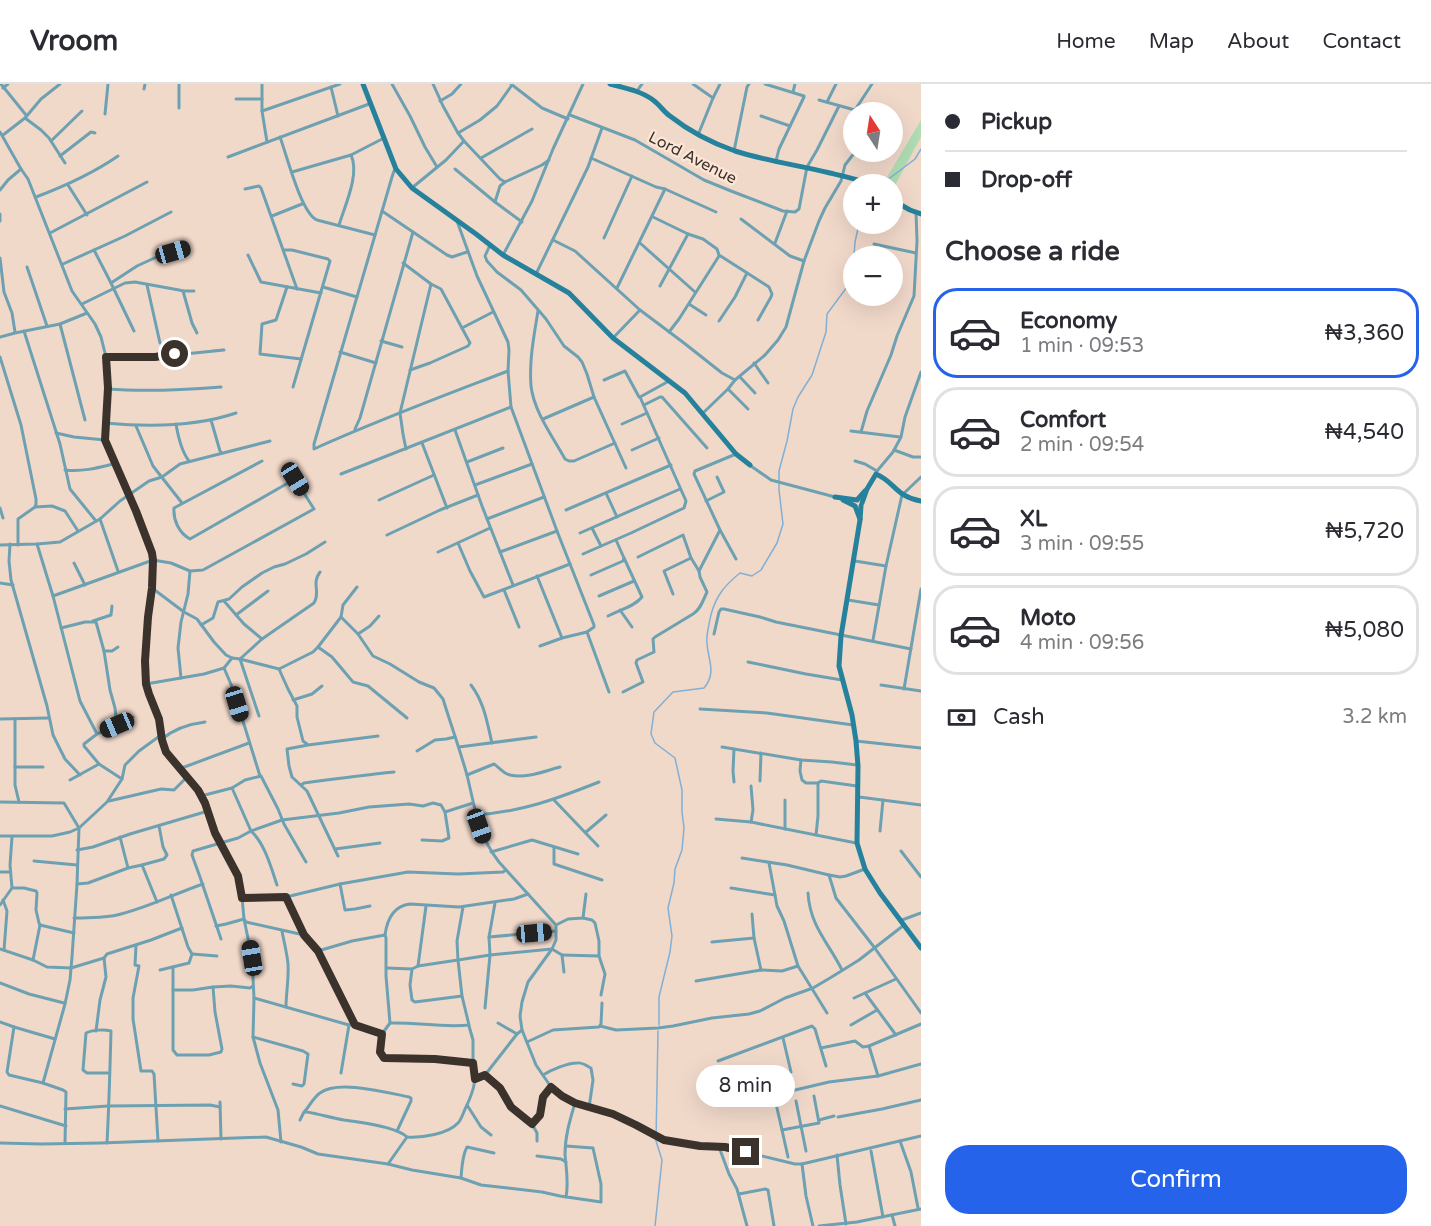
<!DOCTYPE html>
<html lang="en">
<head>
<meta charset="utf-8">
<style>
	body { margin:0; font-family:"Varela Round",sans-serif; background:#f7f7f7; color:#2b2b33; height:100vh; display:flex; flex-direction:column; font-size:22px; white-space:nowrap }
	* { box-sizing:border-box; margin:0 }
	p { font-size:20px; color:#7c7c81 }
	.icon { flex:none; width:33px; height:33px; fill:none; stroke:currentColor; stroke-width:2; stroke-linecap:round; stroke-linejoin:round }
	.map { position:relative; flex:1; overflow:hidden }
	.details { display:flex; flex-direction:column; background:#fff; width:510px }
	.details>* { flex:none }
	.guide { display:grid; align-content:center; height:132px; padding:0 24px; background:#fff }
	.needle { width:39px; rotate:348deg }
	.fabs { position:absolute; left:843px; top:18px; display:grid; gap:12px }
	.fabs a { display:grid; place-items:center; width:60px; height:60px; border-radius:50%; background:#fff; box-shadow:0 6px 24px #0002; font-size:30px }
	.end { position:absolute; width:27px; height:27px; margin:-14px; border:8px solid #3b322c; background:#fff; box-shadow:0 0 0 3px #fff }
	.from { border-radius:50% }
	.bubble { position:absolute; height:42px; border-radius:21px; background:#fff; box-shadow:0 6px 24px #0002; font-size:20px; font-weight:600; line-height:42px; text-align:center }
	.car { position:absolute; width:18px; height:36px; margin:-18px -9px; border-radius:8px; box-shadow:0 0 4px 2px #0007; background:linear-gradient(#222 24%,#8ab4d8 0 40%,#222 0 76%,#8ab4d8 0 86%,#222 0) }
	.guide b { display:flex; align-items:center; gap:21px; height:57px; font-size:22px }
	.guide b+b { border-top:2px solid #e1e1e2 }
	.guide i { width:15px; height:15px; background:#2b2b33 }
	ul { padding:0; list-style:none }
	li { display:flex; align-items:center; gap:18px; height:90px; margin:0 12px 9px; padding:0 12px; border:3px solid #e1e1e2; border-radius:24px }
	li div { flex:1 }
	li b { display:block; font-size:22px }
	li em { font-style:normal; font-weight:600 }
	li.on { border-color:#2563eb }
	li>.icon { width:54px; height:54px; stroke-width:1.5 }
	h2 { padding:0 24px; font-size:27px; line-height:72px }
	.pay { display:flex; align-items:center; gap:15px; height:66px; padding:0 24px; font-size:22px }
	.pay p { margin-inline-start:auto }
	.action { display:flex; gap:12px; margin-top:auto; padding:12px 24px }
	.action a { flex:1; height:69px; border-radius:24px; background:#2563eb; color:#fff; font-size:24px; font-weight:600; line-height:69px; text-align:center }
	header { display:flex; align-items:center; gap:36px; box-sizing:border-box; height:84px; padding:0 30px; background:#fff; border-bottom:2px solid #e1e1e2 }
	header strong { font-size:28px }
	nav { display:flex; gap:33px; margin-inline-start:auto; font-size:21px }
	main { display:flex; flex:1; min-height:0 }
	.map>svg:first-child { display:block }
	.green { fill:#b0ddb3 }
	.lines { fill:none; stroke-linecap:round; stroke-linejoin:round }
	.stream { stroke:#81afd5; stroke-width:1.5 }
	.street { stroke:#6da1b2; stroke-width:3 }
	.secondary { stroke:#26829c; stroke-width:5 }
	.route { stroke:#3b322c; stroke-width:8 }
	.labels { text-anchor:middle; stroke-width:4.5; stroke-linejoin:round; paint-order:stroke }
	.street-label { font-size:16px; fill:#3b322c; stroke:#fee6d7 }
</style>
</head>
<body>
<header>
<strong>Vroom</strong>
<nav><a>Home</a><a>Map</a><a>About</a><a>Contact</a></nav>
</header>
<main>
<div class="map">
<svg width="921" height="1142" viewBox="0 0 921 1142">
	<rect width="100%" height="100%" fill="#f1d9ca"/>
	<path class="green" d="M921,36V53L893,105L892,100H883Z"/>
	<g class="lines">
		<g class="stream">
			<path d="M884,100L886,97L915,75L921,65"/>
			<path d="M854,172L855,158L859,140"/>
			<path d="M659,941V913L670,868L672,852L668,824L674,799L675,785L682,766L684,744L682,728V706L675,674L655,659L651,650L654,628L673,608L704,604C717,588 708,577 707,559C706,553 708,546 709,540C713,517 721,504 740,489L752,492L761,486L777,459L783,440L779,406V387L787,357L793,325L798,313L812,291L826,248L827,230L850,199L854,174"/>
			<path d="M655,1142L662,1076L656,1057L658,947"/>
		</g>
		<g class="street">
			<path d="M1,0L26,31"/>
			<path d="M262,0V27L267,58"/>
			<path d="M392,0L410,32L425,63L437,83"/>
			<path d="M433,0L443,22L458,49L464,57L500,95L505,98L542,81L549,76"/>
			<path d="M511,0L542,24L568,35"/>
			<path d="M693,0L713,14"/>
			<path d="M765,0L804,12V13L779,65L776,77"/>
			<path d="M331,3L338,32"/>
			<path d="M3,4L8,0"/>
			<path d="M144,5L145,0"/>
			<path d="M637,7L642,0"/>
			<path d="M793,8L795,0"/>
			<path d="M236,15H262"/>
			<path d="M819,16L862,28"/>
			<path d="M440,17L452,10L461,0"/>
			<path d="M827,18L836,0"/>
			<path d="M179,24V0"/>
			<path d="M855,26L872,0"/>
			<path d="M262,27L340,0"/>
			<path d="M105,30L108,0"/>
			<path d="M570,31L635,56L704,96L731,107L783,127L795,128L799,125L807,83L817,66L839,22"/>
			<path d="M761,32L790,42"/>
			<path d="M25,34L41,46L49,54L65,79"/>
			<path d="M0,48L21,85L28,95L72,207L95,240L101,253L106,273L108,305L105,356L114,380L129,410L152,469V504L148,533L145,577L146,600L149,610L159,635L162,655L166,668L198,706L205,719L215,749L238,792L241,802L244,835L252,874L254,914L253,953L260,979L278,1026L281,1058"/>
			<path d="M458,49L480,36L497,22L512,1"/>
			<path d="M3,51L25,34L41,15L60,0"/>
			<path d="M698,51L713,14L720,0"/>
			<path d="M280,53C287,72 301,129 317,136L375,151"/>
			<path d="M51,57L82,27"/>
			<path d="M734,67L747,3L749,0"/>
			<path d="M60,72L91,48L95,49"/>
			<path d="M228,73L369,20"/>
			<path d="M481,74L532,45"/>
			<path d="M591,74L656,103L665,105L716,128"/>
			<path d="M396,85L394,87L392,93L314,360V365C378,336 443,312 508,287"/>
			<path d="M455,85L495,118L522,138"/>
			<path d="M292,88L351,71L384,54"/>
			<path d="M68,101L87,131"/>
			<path d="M413,103L446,76L464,57"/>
			<path d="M245,105L259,102L261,104L297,205"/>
			<path d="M0,106L8,96L21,85"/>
			<path d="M36,113C65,102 92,90 118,72"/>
			<path d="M495,118L500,102L505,98"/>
			<path d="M382,127L447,171L452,173L467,168"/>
			<path d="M0,130V137"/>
			<path d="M272,132L302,120"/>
			<path d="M653,133L688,150L703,155L717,165L719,171L769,203L772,210L771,213L758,236"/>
			<path d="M741,135L790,172L804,177"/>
			<path d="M457,137L477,192L508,258L509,266L508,287L511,323L557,447L594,541V543L587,548L562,554L540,562"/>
			<path d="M339,141C345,121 360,90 351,71"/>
			<path d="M50,149L147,98"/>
			<path d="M604,154L632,92"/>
			<path d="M553,156L575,167L640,226L684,259L722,289L735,296"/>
			<path d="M640,159L695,208"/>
			<path d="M775,159L787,127"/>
			<path d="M874,160L916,169"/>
			<path d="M490,161L485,172L487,177L497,188L521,206L546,235L564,262L578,273L582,278L587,290L594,313L543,335"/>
			<path d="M94,166L111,199"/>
			<path d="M284,166H292L328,175L330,177L293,303"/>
			<path d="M248,171L261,198L321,209"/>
			<path d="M503,171L532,117L553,65L583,0"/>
			<path d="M0,174L4,208L12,229L15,248"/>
			<path d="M403,179L431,200L441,205L470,259L468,262L430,279L410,286"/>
			<path d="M63,180L125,152L171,128"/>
			<path d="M27,183L47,242"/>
			<path d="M536,190L588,83L602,44"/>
			<path d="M147,201L160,259"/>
			<path d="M660,202L688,150"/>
			<path d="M287,203L276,236L262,240L260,270L301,275"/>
			<path d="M323,203L357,213"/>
			<path d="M617,204L665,105"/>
			<path d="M183,207H194"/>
			<path d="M82,220L125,199L135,198L179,206L183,207L192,239L197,249"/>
			<path d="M689,220L706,231"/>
			<path d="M538,227C534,251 529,277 531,302C534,328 553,353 565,375L569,377H574L615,359"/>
			<path d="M719,237L735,213L747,189"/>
			<path d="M60,240L85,336"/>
			<path d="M462,244L493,228"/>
			<path d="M24,247L60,360L70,405L96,437"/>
			<path d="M134,247L111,199L137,182L161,171L184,165"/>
			<path d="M669,248L679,235L719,172"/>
			<path d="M0,253L15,249L60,240L87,229"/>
			<path d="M613,254L640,226"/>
			<path d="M381,257L402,263"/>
			<path d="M340,268L376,279"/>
			<path d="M0,273L21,341L36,415V420L35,423"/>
			<path d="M106,273H155L224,266L212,267"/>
			<path d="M754,279L768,299"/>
			<path d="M740,293L755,309"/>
			<path d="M604,296L625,287L639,313"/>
			<path d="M108,305C146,308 183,306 221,303"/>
			<path d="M728,305L748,325"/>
			<path d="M594,313L626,384"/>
			<path d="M644,321L660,313H662L707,364"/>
			<path d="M703,329L728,305L735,296L765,271L778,256L786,243L804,177L819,137L825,124L841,97L845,81L855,68"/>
			<path d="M211,336L220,367L221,368"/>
			<path d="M105,339C148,343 195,343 236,329"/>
			<path d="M176,340C178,352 182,368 189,377"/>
			<path d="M622,340L647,329"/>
			<path d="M136,342L153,382L182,419"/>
			<path d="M355,345L360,334L413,148"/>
			<path d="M455,346L482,422L513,501"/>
			<path d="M851,347L900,353"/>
			<path d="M861,348L867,327L891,271L897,252L914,212L917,157L916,128"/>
			<path d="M56,349L74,353L105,356"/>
			<path d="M422,359L447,424"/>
			<path d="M406,365L403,350L400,329L431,200"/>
			<path d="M632,366L659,354"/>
			<path d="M894,366L913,373H921"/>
			<path d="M736,370L695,387L694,390L720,446L736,475"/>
			<path d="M855,377L865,380L877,387"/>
			<path d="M467,378L503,364"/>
			<path d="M751,382L771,396L835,413"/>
			<path d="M65,386C82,388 97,384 113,380"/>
			<path d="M876,389L877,387L893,368L901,353L905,333L921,288"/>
			<path d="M341,390L511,323"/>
			<path d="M475,401L532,380"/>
			<path d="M606,409L617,433"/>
			<path d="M379,416L434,391"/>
			<path d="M706,417L724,408L717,393"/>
			<path d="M0,424L3,434"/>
			<path d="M566,426L671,381"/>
			<path d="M100,435L118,487"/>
			<path d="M487,435L544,413"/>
			<path d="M592,444L601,462"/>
			<path d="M580,449L680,405"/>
			<path d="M387,451L440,426L478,411"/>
			<path d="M458,459L470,487L484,513L570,480"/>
			<path d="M10,460L9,477L11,496L47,622L53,651L65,675L80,691"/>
			<path d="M37,460L53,512L80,617L97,650"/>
			<path d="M0,461L37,460L60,458L100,435L120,417L149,397L162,393L180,380L270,357"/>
			<path d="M18,461V435L35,423L52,422L65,427L78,447"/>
			<path d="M438,468L490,444"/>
			<path d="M500,468L557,447"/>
			<path d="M583,470L631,449L684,424L686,417L640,313L669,297"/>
			<path d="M638,473L683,451L691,474L699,487"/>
			<path d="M855,477L886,482"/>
			<path d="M74,479L85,501"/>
			<path d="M591,491L623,477L624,474L616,456"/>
			<path d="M537,492L562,554"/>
			<path d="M0,499L13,501"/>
			<path d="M152,504L184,528L197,535L214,558L226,571L232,574L240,575L279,585L313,568L318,563L341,533L343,521L357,503"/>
			<path d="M504,506L519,543"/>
			<path d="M673,510L664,487L691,474"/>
			<path d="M53,512L153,476L171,479L190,487L203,486L314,425L295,395L190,455C179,449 173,436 174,424L262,377"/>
			<path d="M599,512L634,497"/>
			<path d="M848,516L879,521"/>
			<path d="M224,517L244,540L262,555"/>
			<path d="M620,526L632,543"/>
			<path d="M236,531L268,507"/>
			<path d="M608,532C619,526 634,523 642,513L624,474"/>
			<path d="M341,533L358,550L373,572L390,580L419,598L434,604L443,615C451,641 460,666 467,691C475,724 478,751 499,778L556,841V856L552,865L528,898L522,918L520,932L522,946L536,981L551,1003L562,1012L575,1019L613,1030L639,1042L664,1056L700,1062L725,1063L795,1080H802L921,1052"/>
			<path d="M93,537L111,531L112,522"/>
			<path d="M201,541L213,534L218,518L229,515L242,503L262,489L274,483L285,480L306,470L325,458"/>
			<path d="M61,544L85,538H96L104,567L110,606L115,624L117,641"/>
			<path d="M587,548L609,608"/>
			<path d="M358,550L370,542L379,532"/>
			<path d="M714,550L719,528L721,525H724L760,533L776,538L911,565"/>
			<path d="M873,556L886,482L902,411L921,393"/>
			<path d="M318,563L332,573L353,598L368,602L407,634"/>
			<path d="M104,567H112L118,563"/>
			<path d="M748,578L806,590L842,596"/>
			<path d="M224,584L233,605L260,692"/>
			<path d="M279,585L288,605L297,622V633L303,657L307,660"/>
			<path d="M181,594L178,564L181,538L188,510L190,487"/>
			<path d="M146,600L204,590L224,584L232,574"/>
			<path d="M471,601C484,618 487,638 492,659"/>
			<path d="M881,601L921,607"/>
			<path d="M904,605L921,505"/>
			<path d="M623,608L643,598L636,579L637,576L654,568L653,555L655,553L693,530C701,525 703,516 707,508L700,493L699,487L720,446"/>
			<path d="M293,616L312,610L322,602"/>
			<path d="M700,625L767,629L853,641"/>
			<path d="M259,632L240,575L262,555L314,519C321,508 311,500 320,488"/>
			<path d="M133,633L97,650L84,660V662L99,680L122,695L125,681L139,667L161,651"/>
			<path d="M0,635L48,634"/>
			<path d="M15,635V701L19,718"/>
			<path d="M162,655C174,645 189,640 205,638"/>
			<path d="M856,657L921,664"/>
			<path d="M459,663L536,653"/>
			<path d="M722,663L801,676L832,678L857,681"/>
			<path d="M417,667L435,656L446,655L455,653"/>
			<path d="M801,676L800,687L802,696L806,699H818"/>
			<path d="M15,683H43"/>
			<path d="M179,685L249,659"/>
			<path d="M467,691L494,680C500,684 503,689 510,691C526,695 545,687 560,683"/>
			<path d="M70,696L99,680"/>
			<path d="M760,697L761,669"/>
			<path d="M734,698L733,687L734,665"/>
			<path d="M301,701L304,699C334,695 364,691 394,688"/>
			<path d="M232,704L251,747C265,760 271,783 277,801"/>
			<path d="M201,712L232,704L245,696L261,692L278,725L284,740L306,778"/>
			<path d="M859,713L921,721"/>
			<path d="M554,716L598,762"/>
			<path d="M109,717L161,705L174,706L186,694"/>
			<path d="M0,718L64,719L79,744L77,800L72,873L70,896L65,920L43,999"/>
			<path d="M475,731C522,728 556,715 599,698"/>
			<path d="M716,735L751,738L856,759"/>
			<path d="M751,738L753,726L751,702"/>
			<path d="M785,745V716"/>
			<path d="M880,747L883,716"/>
			<path d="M586,748L606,731"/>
			<path d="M816,751L818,732V699L821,697L857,702"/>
			<path d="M0,752H52L70,748L79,744L107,718L122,695"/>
			<path d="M120,753L128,784"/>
			<path d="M422,756L442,757L449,754L445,728L473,719"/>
			<path d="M554,763V780L602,796"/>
			<path d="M335,765L380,759"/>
			<path d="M77,766L93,763L130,750L208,727"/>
			<path d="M901,767L921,793"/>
			<path d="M491,768L532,756L578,770"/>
			<path d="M338,772L307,707L292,693L289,682L287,665L308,661L378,652"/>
			<path d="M742,774L787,781L829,791L840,793L846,792L865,785"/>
			<path d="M34,777L77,781"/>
			<path d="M769,779L777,822L784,837L798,882L827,929"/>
			<path d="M142,781L164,775L167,771L163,763L159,742"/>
			<path d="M0,788H10"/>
			<path d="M829,791L836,814L874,863L921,929"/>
			<path d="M77,800L88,799L128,784L142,781L157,818"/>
			<path d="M340,800L345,826L355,825L370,822"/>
			<path d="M12,804H24L36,807L37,809L36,826L39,839L40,841L74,849"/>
			<path d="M731,804L775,811"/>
			<path d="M808,809C810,842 828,858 842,886"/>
			<path d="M286,813L304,851L318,867L355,941"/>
			<path d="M242,814L286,813L340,800L408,788L458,790L503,788L506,786"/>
			<path d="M3,816L7,827L4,866"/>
			<path d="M0,821L12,804L10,781L12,753"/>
			<path d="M752,830L754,854L761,886"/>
			<path d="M74,834C88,834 104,834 117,831C147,824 174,810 203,800"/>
			<path d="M583,834L592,836L595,839L599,857V871"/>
			<path d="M902,836L921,829"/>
			<path d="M556,841L568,835L583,834L586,810"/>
			<path d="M216,842L226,840L244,835L246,838L304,851"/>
			<path d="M282,847C284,858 287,869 288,880C289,895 286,909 286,923"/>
			<path d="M385,851C387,836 393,822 410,820L459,823L514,815L528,810"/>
			<path d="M489,853L556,847"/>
			<path d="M221,855L200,793L192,771L193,767L238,754L251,747L282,736L339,729L369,723L409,720L423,722L433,719L441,721L445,728"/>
			<path d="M712,858L754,854"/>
			<path d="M136,862L135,881L139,882L133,914V935L141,987H152L154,990L158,1057"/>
			<path d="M0,865L33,876L47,883L71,884L104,874L107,870L151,856L182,844"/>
			<path d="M318,867L352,857L385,851L386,854V892L390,939L382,950L380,968L384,974L435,975L473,979C476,998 475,1003 467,1021L481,1043L491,1051"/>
			<path d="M192,870L217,872"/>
			<path d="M562,871L599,872L605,890L601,911"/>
			<path d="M33,876L40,841"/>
			<path d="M418,882L426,822"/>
			<path d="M173,883V966L177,971H209L221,968L222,965L215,928L213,903"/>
			<path d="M387,884L412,885L410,901L412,916L415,918L462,912"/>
			<path d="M412,885L418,882L458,876L457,857L463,823"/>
			<path d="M160,886L189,879L192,870L188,863L171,811"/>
			<path d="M896,895L865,909L896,951"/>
			<path d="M696,897L761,886L782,887L798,882"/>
			<path d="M0,899L29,910L64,919"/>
			<path d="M173,906H193L213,903L231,902L250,904L253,902"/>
			<path d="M254,914L349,941H355L382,950"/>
			<path d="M854,914L865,909"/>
			<path d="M485,924L490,871L489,853L495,819"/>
			<path d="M0,938L14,943"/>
			<path d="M390,939C416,938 443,944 469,941L462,912L458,876L490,871L552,865L562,871L564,888"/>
			<path d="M498,939L517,950"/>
			<path d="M851,941L877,926"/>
			<path d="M469,942L473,956V979"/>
			<path d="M600,942L616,946L658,944L673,942L712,934L749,930L760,927L785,914L813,904L830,894L859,876L904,841"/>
			<path d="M96,947L100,916L106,893L104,874"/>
			<path d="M253,953L303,967L308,970L304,1000L302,1002L293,1000"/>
			<path d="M783,954L791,988"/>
			<path d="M55,955L14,943L7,988L9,991L43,999L63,1006L66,1008L65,1059"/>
			<path d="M527,958L553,946L599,943L601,940L602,919"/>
			<path d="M869,962L878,992"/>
			<path d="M821,964L855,957L863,963L869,962L921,940"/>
			<path d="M718,977L812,942L815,945L826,982"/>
			<path d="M341,989L349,941"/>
			<path d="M485,991L500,1004L511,1023L532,1040L537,1049V1057"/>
			<path d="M543,991C551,986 567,979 577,979C582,978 587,982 591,984L593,996L589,1024"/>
			<path d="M475,995L485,991L517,950L522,946"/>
			<path d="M713,1010L764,998L769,999L774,1011L829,998L878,992L921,980"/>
			<path d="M774,1011L782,1046L819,1039L814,1012"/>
			<path d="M796,1017L806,1067"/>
			<path d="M220,1018L221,1055"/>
			<path d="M0,1022L66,1042"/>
			<path d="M65,1025L108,1022L210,1021L220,1023"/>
			<path d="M305,1027C310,1021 314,1013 320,1009C338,995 388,1009 409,1013L411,1014V1017L397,1047"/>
			<path d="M838,1033L882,1025L921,1016"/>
			<path d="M300,1036L304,1028H307C319,1030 332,1034 344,1036C360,1038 397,1043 407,1053C422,1054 448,1050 458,1039C462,1035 464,1026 467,1021"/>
			<path d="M819,1036L834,1032"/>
			<path d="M532,1040L539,1031L543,1013L551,1003"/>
			<path d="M782,1046L788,1073"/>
			<path d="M900,1057L911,1088L918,1124"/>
			<path d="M0,1059L41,1060L101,1059L266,1053L301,1063L318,1070L388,1080L412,1086L461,1094C462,1083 462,1072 467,1063L494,1069"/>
			<path d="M107,1059C109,1022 110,985 111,947C104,945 92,946 86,949L83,986L87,989H110"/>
			<path d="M719,1063L729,1090L737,1105L747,1142"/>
			<path d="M871,1067L883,1133"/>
			<path d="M837,1071L840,1101L846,1140"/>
			<path d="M537,1072L561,1075L566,1078"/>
			<path d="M388,1080L407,1053"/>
			<path d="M802,1080L806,1112L813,1142"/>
			<path d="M461,1094L481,1101L542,1108L560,1112L601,1118V1100L593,1064L566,1062"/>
			<path d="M739,1110L765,1105L768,1106L774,1142"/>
			<path d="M566,1113C569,1099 566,1084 565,1070C565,1052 570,1036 575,1019"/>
			<path d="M892,1131L895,1142"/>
			<path d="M819,1142L857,1138L921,1125"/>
		</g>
		<g class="secondary">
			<path d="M363,0L396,85L412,104L476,150L503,171L569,209L613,254L685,309L736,370L750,381"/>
			<path d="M610,0C625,4 641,7 653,16C660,21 664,28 670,32C689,47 712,59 735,67C766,77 798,81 830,89C843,92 857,95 870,100"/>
			<path d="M892,116L910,126L921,130"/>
			<path d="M835,413L857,416L865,407"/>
			<path d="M843,416L855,422L860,435"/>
			<path d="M862,419L867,405L876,390C895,398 896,413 921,417"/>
			<path d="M861,422L860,436L841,552L839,582L852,631L856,657L858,682L857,759L865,785L880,809L921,864"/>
		</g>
	</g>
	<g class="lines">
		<path class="route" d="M175,270L155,273H106L108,304L105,356L136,427L152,469L153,476L152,504L148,533L145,577L146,600L149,610L159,635L162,656L166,668L198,706L205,719L215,749L238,792L242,814L286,813L304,851L318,867L355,941L382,950L380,968L384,974L435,975L473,979L475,995L485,991L500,1004L511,1023L532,1040L540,1031L543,1013L551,1003L562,1012L575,1019L613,1030L636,1041L664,1056L700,1062L725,1063L746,1068"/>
	</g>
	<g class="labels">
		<g class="street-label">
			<text transform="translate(693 73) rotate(27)" y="6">Lord Avenue</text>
		</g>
	</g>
</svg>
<div class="fabs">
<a><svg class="needle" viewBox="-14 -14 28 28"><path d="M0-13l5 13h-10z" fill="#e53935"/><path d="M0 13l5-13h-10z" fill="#7c7c81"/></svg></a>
<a>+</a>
<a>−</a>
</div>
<i class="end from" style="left:175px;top:270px"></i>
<i class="end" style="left:746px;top:1068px"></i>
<div class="bubble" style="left:696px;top:981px;width:99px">8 min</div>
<i class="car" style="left:173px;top:168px;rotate:74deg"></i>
<i class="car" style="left:295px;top:395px;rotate:148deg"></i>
<i class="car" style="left:237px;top:620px;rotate:163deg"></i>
<i class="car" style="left:117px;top:641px;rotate:247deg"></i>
<i class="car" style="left:479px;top:742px;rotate:160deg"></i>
<i class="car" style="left:534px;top:849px;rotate:85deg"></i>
<i class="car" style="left:252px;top:874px;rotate:351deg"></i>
</div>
<section class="details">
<div class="guide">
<b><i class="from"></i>Pickup</b>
<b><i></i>Drop-off</b>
</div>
<h2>Choose a ride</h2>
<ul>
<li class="on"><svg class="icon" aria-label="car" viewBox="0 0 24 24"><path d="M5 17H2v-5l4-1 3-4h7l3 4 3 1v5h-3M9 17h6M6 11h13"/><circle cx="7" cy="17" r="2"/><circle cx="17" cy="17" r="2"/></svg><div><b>Economy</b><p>1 min · 09:53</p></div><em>₦3,360</em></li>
<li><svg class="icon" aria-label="car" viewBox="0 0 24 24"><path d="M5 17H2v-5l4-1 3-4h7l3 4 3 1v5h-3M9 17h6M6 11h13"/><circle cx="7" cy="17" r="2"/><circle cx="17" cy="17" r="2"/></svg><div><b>Comfort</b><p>2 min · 09:54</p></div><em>₦4,540</em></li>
<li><svg class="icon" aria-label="car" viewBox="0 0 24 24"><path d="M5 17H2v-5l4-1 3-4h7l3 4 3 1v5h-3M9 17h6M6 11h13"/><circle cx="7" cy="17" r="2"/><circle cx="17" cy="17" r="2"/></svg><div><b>XL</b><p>3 min · 09:55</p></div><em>₦5,720</em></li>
<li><svg class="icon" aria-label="car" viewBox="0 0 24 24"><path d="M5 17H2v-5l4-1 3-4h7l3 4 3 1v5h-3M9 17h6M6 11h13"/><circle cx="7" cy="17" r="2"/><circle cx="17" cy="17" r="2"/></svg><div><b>Moto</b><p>4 min · 09:56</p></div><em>₦5,080</em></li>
</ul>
<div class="pay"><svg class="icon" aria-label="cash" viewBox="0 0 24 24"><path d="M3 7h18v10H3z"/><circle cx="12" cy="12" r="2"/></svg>Cash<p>3.2 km</p></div>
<div class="action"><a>Confirm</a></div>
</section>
</main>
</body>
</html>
